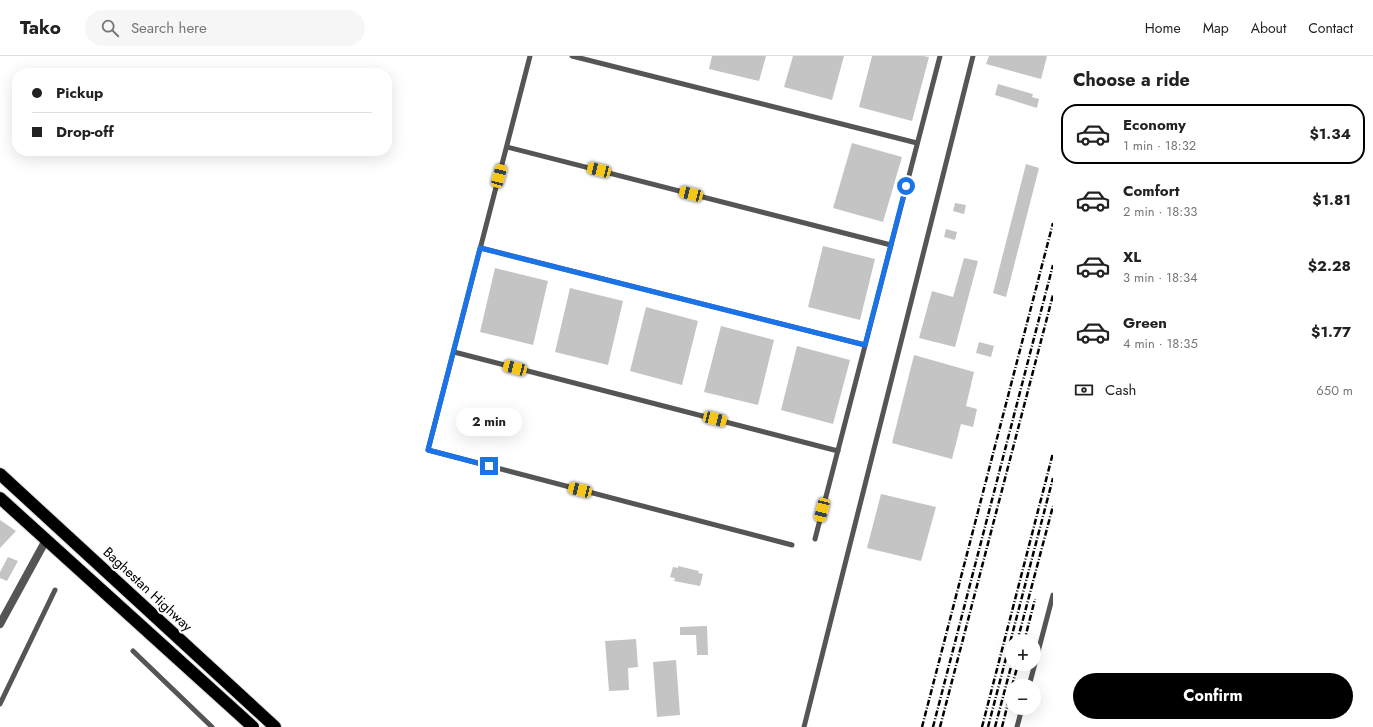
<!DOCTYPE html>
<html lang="en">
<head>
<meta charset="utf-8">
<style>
	body { margin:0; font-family:Jost,sans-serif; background:#f6f6f6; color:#222; height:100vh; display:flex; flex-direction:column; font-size:15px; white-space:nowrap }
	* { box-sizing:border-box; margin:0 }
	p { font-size:13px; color:#767676 }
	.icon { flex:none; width:22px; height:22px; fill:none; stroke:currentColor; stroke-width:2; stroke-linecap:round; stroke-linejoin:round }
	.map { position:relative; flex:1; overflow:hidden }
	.panel { display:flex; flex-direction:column; background:#fff; width:320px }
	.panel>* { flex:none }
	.hud { position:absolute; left:12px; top:12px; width:380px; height:88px; border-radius:16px; box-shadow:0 4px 16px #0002; display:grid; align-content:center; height:88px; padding:0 20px; background:#fff }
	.buttons { position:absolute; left:1005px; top:579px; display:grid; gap:8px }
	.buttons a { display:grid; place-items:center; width:36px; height:36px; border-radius:50%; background:#fff; box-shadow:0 4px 16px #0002; font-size:20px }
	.end { position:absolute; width:18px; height:18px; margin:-9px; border:5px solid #1a73e8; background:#fff; box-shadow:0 0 0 2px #fff }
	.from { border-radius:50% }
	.bubble { position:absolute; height:28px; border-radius:14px; background:#fff; box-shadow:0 4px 16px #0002; font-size:13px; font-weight:700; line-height:28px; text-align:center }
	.car { position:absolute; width:12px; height:24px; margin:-12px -6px; border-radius:5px; box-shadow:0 0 3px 1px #0007; background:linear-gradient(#f5c518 24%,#345 0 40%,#f5c518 0 76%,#345 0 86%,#f5c518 0) }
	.hud b { display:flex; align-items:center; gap:14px; height:38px; font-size:15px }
	.hud b+b { border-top:1px solid #e0e0e0 }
	.hud i { width:10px; height:10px; background:#222 }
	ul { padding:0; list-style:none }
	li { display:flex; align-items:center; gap:12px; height:60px; margin:0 8px 6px; padding:0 12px; border:2px solid transparent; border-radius:16px }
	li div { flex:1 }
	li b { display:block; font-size:15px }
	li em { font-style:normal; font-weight:700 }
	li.selected { border-color:#000 }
	li>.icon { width:36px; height:36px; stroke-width:1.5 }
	h2 { padding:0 20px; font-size:18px; line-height:48px }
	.pay { display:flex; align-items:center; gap:10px; height:44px; padding:0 20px; font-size:15px }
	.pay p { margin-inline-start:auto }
	.button { display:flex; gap:8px; margin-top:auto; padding:8px 20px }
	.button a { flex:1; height:46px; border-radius:24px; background:#000; color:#fff; font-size:16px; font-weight:700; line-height:46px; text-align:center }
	header { display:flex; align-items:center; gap:24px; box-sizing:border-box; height:56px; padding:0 20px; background:#fff; border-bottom:1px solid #e0e0e0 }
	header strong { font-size:19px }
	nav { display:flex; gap:22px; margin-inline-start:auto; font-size:14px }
	.search { width:280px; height:36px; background:#f6f6f6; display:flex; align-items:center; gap:10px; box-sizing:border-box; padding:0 14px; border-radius:22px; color:#767676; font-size:15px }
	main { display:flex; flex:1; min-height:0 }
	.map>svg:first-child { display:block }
	.building { fill:#c4c4c4 }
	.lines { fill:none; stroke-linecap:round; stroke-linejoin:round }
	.highway-casing { stroke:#dbdbdb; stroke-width:14 }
	.lane { stroke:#555; stroke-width:5 }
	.street { stroke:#555; stroke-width:8 }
	.highway { stroke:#000; stroke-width:12 }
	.rail { stroke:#000; stroke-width:2.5; stroke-dasharray:6 2 1 2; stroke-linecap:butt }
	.route { stroke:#1a73e8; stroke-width:5 }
	.labels { text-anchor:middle; stroke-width:4; stroke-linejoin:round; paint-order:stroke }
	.street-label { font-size:14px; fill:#000; stroke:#fff }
</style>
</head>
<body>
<header>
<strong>Tako</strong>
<div class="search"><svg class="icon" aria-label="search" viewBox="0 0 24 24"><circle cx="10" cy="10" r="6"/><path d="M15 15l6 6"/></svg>Search here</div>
<nav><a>Home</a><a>Map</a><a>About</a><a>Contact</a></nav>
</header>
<main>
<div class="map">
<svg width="1053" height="671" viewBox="0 0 1053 671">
	<rect width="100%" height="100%" fill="#fff"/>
	<g class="building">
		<path d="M712,0H766L759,25L709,13Z"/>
		<path d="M793,0H844L832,44L784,31Z"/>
		<path d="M872,0H923L929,1L912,65L859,51Z"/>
		<path d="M989,0H1047L1041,23L986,8Z"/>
		<path d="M998,28L1033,38L1032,41L1039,43L1037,52L995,39Z"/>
		<path d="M852,87L902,101L883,166L833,152Z"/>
		<path d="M1026,108L1039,112L1006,241L993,237Z"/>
		<path d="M955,147L966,149L964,158L953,155Z"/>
		<path d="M946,173L957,176L955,184L944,181Z"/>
		<path d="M823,190L875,203L860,264L808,251Z"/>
		<path d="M964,202L978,205L955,291L919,282L932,235L953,241Z"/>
		<path d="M495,212L548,225L533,289L480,276Z"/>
		<path d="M570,232L623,245L608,309L555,296Z"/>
		<path d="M646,251L698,265L682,329L630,315Z"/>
		<path d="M721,270L774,284L758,349L704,336Z"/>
		<path d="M979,286L994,290L991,301L976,297Z"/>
		<path d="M797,290L850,304L833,368L781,354Z"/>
		<path d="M914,299L974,316L966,350L977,353L973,371L961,368L952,403L892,387Z"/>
		<path d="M881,438L936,451L921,505L867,492Z"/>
		<path d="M0,464L16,475L0,492Z"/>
		<path d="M8,501L18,505L7,525L0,522V516Z"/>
		<path d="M678,510L699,515L698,517L703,518L700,530L674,525L675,522L670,521L673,511L678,512Z"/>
		<path d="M707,570L708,599H697L696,579H680V571Z"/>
		<path d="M636,583L638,611L628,612L629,634L609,635L605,585Z"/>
		<path d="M676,604L680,659L657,661L653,606Z"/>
	</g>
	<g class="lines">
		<g class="highway-casing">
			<g id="highway">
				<path d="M0,418L275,671"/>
				<path d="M0,442L253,671"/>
			</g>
		</g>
		<g class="lane">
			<path d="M530,0L428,394L792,489"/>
			<path d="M572,0L917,87"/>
			<path d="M507,91L891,189"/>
			<path d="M481,192L865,289"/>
			<path d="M454,296L838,395"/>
			<path d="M815,483L940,0"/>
			<path d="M133,595L212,671"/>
			<path d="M1029,630L1053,539"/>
			<path d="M0,648L55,534"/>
			<path d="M804,671L973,0"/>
			<path d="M1017,671L1022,652"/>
		</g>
		<path class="street" d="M0,568L46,484"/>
		<use href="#highway" class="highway"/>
		<g class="rail">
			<path d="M1017,586L1053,450"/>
			<path d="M1024,586L1035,543"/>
			<path d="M1012,630L1018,608"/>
			<path d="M922,671L1053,167"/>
			<path d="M933,671L1053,209"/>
			<path d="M940,671L1053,239"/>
			<path d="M982,671L1053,397"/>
			<path d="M988,671L1053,422"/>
			<path d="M995,671L1012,607"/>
			<path d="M1002,671L1012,631"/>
		</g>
	</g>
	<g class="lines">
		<path class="route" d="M489,410L428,394L480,192L865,289L906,130"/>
	</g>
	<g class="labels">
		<g class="street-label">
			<text transform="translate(148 533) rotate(43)" y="5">Baghestan Highway</text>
		</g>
	</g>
</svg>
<div class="buttons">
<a>+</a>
<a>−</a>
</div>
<i class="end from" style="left:906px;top:130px"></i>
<i class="end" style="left:489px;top:410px"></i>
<div class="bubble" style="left:456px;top:352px;width:66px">2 min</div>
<i class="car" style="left:599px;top:114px;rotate:284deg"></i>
<i class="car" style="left:499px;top:120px;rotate:15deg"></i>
<i class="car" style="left:691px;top:138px;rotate:284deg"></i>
<i class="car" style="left:515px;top:312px;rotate:285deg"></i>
<i class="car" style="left:715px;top:363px;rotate:104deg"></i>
<i class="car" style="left:580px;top:434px;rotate:284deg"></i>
<i class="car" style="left:822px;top:454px;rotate:194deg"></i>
<div class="hud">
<b><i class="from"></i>Pickup</b>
<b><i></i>Drop-off</b>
</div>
</div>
<section class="panel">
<h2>Choose a ride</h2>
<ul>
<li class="selected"><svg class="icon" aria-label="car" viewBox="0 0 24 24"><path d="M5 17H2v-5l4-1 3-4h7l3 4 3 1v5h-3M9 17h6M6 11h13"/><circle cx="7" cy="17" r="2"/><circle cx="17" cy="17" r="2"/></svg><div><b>Economy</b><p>1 min · 18:32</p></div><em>$1.34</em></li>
<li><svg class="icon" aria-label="car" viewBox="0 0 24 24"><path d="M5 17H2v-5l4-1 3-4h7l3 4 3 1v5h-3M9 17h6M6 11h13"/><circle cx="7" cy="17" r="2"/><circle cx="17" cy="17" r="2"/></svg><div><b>Comfort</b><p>2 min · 18:33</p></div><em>$1.81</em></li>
<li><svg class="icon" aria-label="car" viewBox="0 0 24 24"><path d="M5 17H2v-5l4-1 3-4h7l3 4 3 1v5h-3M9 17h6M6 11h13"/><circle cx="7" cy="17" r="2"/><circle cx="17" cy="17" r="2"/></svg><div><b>XL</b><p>3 min · 18:34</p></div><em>$2.28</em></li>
<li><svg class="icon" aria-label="car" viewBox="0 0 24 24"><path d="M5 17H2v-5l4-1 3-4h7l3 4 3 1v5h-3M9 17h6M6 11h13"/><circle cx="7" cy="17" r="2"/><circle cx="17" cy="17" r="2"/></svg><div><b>Green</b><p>4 min · 18:35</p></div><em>$1.77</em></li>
</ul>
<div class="pay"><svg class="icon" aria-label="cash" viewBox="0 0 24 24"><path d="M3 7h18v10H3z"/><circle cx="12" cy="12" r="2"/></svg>Cash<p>650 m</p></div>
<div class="button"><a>Confirm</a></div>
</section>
</main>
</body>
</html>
